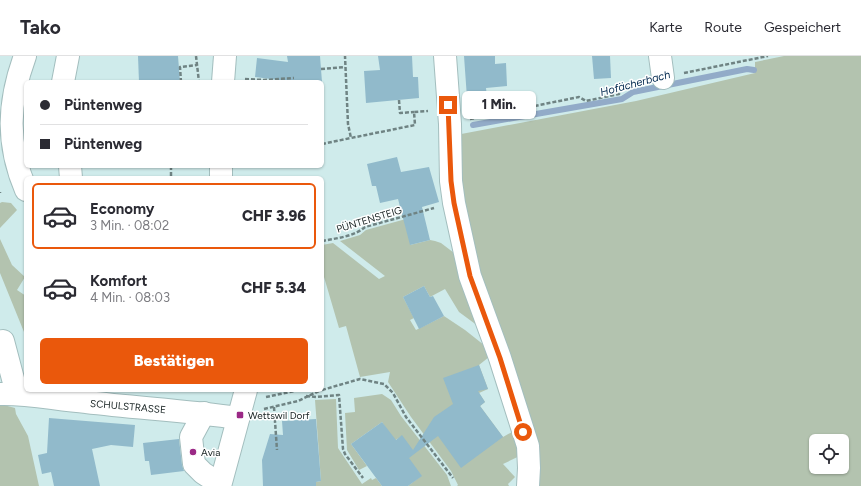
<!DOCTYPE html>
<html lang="de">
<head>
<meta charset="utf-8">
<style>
	body { margin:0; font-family:Figtree,sans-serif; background:#f2f2f3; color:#2b2b33; height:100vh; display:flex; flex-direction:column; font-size:15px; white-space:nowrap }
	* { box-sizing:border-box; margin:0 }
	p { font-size:13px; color:#7c7c81 }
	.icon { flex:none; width:22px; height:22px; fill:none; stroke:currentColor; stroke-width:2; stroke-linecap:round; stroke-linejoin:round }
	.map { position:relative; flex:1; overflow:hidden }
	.details { position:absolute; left:24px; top:120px; width:300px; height:216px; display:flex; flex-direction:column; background:#fff; border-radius:6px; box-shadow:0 1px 3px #0004 }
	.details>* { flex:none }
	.banner { position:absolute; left:24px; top:24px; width:300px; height:88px; border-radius:6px; box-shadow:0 1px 3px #0004; display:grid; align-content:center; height:88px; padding:0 16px; background:#fff }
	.buttons { position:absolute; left:809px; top:378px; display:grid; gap:8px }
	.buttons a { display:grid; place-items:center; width:40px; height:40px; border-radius:6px; background:#fff; box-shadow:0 1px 3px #0004; font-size:20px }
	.end { position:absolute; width:18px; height:18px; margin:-9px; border:5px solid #ea580c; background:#fff; box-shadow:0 0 0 2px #fff }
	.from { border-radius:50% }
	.bubble { position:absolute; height:28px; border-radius:6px; background:#fff; box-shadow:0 1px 3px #0004; font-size:13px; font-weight:800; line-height:28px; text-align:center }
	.banner b { display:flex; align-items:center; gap:14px; height:38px; font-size:15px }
	.banner b+b { border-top:1px solid #e1e1e2 }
	.banner i { width:10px; height:10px; background:#2b2b33 }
	ul { padding:7px 0 0; list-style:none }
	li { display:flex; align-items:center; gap:12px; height:66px; margin:0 8px 6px; padding:0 8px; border:2px solid transparent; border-radius:6px }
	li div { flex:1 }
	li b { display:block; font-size:15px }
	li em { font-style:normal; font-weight:800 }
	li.current { border-color:#ea580c }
	li>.icon { width:36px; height:36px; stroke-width:1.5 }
	.cta { display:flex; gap:8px; margin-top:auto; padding:8px 16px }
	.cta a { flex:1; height:46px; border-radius:6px; background:#ea580c; color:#fff; font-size:16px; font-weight:800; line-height:46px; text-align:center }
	header { display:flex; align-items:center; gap:24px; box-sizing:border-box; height:56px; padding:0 20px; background:#fff; border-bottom:1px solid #e1e1e2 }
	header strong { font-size:19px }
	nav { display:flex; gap:22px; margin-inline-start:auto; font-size:14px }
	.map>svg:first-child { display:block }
	.green { fill:#b3c3af; fill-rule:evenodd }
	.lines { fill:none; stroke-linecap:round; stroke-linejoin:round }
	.stream { stroke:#92abc8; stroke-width:6 }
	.building { fill:#91bacb }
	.minor-casing { stroke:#a3bebe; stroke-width:24 }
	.path { stroke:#6f8383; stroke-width:2.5; stroke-dasharray:4 2; stroke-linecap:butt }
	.minor { stroke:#fff; stroke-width:22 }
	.route { stroke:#ea580c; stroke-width:5 }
	.poi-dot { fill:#9b2986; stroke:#fff; stroke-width:1.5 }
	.labels { text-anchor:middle; stroke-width:3; stroke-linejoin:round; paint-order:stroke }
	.street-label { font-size:10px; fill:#152020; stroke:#fff }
	.poi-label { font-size:10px; fill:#152020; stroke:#fff; text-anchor:start }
	.water-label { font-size:11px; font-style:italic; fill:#042a50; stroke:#fff }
</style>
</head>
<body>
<header>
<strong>Tako</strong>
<nav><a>Karte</a><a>Route</a><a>Gespeichert</a></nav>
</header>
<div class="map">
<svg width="861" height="430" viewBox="0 0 861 430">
	<rect width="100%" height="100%" fill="#cfebeb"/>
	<g class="green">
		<path d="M784,0H861V430H535L477,217L469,180L456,79L636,45L755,17V6ZM816,385H842V411H816Z"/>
		<path d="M2,146L11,147L17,154L0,172V147Z"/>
		<path d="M424,158L410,189L430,184L435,185L441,187L458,200L478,270L459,256L445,233L430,241L424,230L403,241L414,262L410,264L416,274L444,260L465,274L494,297L479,309L488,333L479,337L485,346L480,350L503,381L512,376L520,382L526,397L503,408L515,421L508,428L509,430H457L458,429L451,415L411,361L388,326L390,316L360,321L346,270L339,272L324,221H322V189L333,187L379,223L385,220L340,185L360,179L366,174Z"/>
		<path d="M0,183L12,209L25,221L17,234L26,240V277L24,276L0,217Z"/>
		<path d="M382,338L391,344L401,360L447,419L451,430H408L421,420L407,403L402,380L394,385L382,366L351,388L367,410L359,414L347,394L345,357L355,356L354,342Z"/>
		<path d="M336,343L338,392L362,428L371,422L372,424L376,422L382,430H316V426L321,425L315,344Z"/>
		<path d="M0,348L15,352L16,358L28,380L39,430H0Z"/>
	</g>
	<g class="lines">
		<path class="stream" d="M473,69L622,43L633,36L747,13L754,14"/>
	</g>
	<g class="building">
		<path d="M138,0H178L180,26H139Z"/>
		<path d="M287,0H320L322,26H295L255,21L257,2L288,6Z"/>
		<path d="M378,0H412L413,21H418L419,42L366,47L364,15L380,14Z"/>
		<path d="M464,0H495V8L506,7L507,30L486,32L487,41L467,42Z"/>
		<path d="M592,0H610L611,22L594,23Z"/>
		<path d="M397,101L401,116L429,111L439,146L422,151L430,184L410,189L398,143L380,147L376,130H372L367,108Z"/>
		<path d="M424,230L430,241L433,240L444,260L419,273L403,241Z"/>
		<path d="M479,309L488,333L478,335L485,346L480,350L503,381L461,412L438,380L409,402L422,420L408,430H382L351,388L382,366L396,384L402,379L413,394L434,361L453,348L443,322Z"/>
		<path d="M49,362L135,369L133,391L111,389L92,393L100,430H54L51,416L42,418L38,399L47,397Z"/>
		<path d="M316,363L321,425L316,426V430H263L262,404L270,378L283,379L282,365Z"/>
		<path d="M179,383L182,409L184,415L151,419L149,405H145L143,387Z"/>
	</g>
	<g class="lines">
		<g class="minor-casing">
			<g id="minor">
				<path d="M25,0C8,46 6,88 26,134"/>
				<path d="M445,0L450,68L451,125L454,147L470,220L500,302L528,390L529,412L528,430"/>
				<path d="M660,0L663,22"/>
				<path d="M63,26L68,0"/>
				<path d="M223,26L225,0"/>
				<path d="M70,110L71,122"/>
				<path d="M221,110V122"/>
				<path d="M3,285L17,338"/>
				<path d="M0,338C29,337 57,344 86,346C137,352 188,355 238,362"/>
				<path d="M204,357L191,381L194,408L203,417L220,428"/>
				<path d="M220,430L246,334"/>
			</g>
		</g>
		<g class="path">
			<path d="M196,0L199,26"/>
			<path d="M346,0H345L348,68L351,82L415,69L414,56L428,55"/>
			<path d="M321,13L345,11"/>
			<path d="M684,17L768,0"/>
			<path d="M245,23L264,24L294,22"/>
			<path d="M181,26L180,11L197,9"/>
			<path d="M399,44L400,57L414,56"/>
			<path d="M470,63L579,41L586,45L619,38L623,31L642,27"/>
			<path d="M322,88L351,82"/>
			<path d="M171,110V122"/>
			<path d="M0,136V137"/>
			<path d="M322,185C337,182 353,181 365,171L434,152"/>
			<path d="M322,334L360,323L384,328L393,337L406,361L453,422"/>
			<path d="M306,340L316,341L339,339L343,393L345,398L363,422"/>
			<path d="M266,341L295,335"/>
			<path d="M274,351L277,394"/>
			<path d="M264,353L298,345L321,334"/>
		</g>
		<use href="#minor" class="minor"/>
	</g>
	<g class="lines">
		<path class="route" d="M448,49L451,125L454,147L470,220L500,302L523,376"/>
	</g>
	<g class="poi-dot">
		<rect x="236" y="355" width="8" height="8" rx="2"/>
		<circle cx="193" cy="396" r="4"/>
	</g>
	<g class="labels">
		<g class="street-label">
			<text transform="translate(369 163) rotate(-17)" y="4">PÜNTENSTEIG</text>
			<text transform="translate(128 350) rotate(5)" y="4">SCHULSTRASSE</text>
		</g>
		<g class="poi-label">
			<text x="248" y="363">Wettswil Dorf</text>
			<text x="201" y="400">Avia</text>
		</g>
		<g class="water-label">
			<text transform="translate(635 27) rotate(-15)" y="4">Hofächerbach</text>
		</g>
	</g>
</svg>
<div class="buttons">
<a><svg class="icon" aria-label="locate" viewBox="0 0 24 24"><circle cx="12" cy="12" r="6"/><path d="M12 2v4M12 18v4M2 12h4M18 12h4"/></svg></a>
</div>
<i class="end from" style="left:523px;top:376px"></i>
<i class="end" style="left:448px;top:49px"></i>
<div class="bubble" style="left:462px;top:35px;width:74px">1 Min.</div>
<div class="banner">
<b><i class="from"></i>Püntenweg</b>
<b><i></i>Püntenweg</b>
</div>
<section class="details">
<ul>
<li class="current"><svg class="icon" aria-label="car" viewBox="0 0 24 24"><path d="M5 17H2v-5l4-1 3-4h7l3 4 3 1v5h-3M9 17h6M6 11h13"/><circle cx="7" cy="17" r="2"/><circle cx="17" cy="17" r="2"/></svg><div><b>Economy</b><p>3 Min. · 08:02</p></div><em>CHF 3.96</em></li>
<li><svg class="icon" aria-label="car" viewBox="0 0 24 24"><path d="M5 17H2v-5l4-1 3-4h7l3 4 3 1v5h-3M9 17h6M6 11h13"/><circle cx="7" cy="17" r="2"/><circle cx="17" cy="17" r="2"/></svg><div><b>Komfort</b><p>4 Min. · 08:03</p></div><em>CHF 5.34</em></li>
</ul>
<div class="cta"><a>Bestätigen</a></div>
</section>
</div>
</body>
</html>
